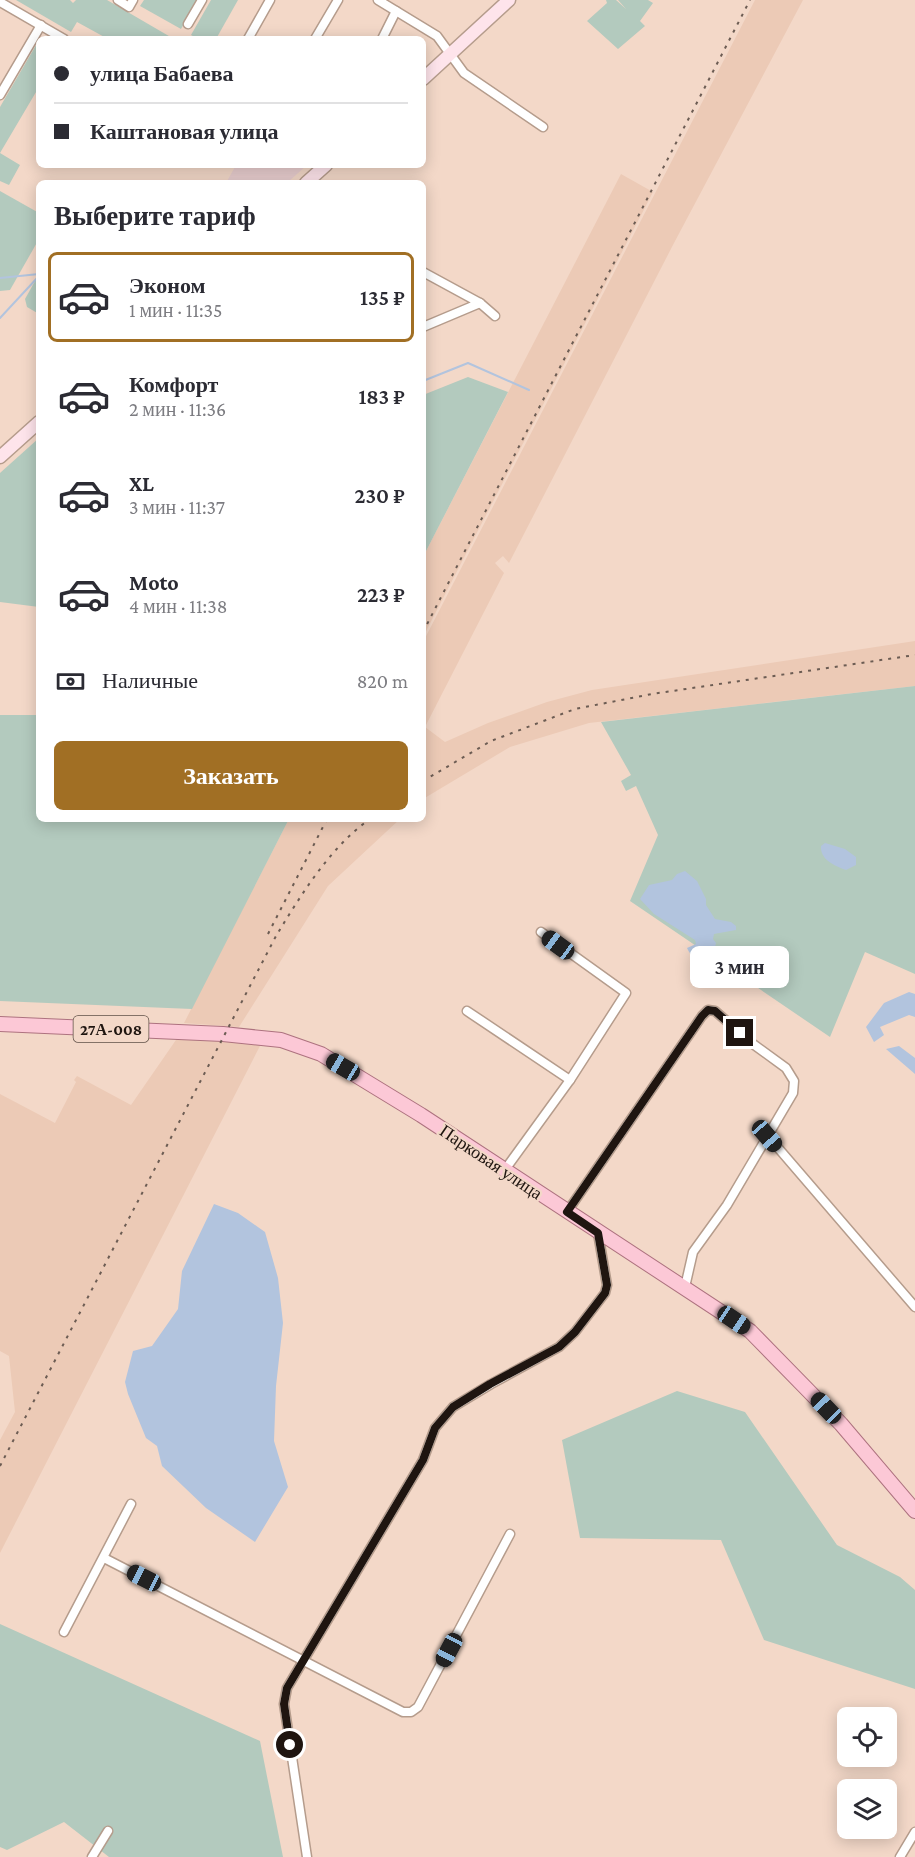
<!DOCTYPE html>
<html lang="ru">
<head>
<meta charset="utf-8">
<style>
	body { margin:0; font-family:"Crimson Pro",serif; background:#f2f2f3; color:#2b2b33; height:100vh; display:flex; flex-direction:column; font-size:22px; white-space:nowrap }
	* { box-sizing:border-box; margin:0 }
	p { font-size:20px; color:#7c7c81 }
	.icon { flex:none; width:33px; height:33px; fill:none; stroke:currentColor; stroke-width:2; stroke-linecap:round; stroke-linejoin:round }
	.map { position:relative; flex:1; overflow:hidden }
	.drawer { position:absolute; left:36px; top:180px; width:390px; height:642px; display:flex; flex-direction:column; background:#fff; border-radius:9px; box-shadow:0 3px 15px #0003 }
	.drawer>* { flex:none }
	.guide { position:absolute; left:36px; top:36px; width:390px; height:132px; border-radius:9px; box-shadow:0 3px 15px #0003; display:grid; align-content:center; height:132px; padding:0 18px; background:#fff }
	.fabs { position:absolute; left:837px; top:1707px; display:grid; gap:12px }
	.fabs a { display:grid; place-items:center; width:60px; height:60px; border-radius:9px; background:#fff; box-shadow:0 3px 15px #0003; font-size:30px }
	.end { position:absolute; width:27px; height:27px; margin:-14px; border:8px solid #1f1510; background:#fff; box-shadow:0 0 0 3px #fff }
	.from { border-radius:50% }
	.bubble { position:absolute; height:42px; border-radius:9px; background:#fff; box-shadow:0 3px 15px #0003; font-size:20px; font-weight:600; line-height:42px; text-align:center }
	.car { position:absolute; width:18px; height:36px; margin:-18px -9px; border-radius:8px; box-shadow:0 0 4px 2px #0007; background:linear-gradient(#222 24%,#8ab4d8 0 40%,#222 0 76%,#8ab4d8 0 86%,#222 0) }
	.guide b { display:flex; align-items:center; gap:21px; height:57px; font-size:22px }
	.guide b+b { border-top:2px solid #e1e1e2 }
	.guide i { width:15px; height:15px; background:#2b2b33 }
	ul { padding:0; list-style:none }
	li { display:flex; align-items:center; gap:18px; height:90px; margin:0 12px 9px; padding:0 6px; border:3px solid transparent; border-radius:9px }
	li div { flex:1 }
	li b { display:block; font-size:22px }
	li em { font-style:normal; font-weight:600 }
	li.selected { border-color:#a16f24 }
	li>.icon { width:54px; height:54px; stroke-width:1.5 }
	h2 { padding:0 18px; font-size:27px; line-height:72px }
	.pay { display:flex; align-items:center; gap:15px; height:66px; padding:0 18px; font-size:22px }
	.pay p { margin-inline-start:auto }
	.action { display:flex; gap:12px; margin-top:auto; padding:12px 18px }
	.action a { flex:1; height:69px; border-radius:9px; background:#a16f24; color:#fff; font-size:24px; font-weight:600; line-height:69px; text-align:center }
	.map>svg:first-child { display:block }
	.commercial { fill:#e8cdce }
	.built { fill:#eccab6 }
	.green { fill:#b3cabe }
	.water { fill:#b2c4de }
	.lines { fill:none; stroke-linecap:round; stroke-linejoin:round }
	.stream { stroke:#b2c4de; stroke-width:2 }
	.street-casing { stroke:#b59c8c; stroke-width:11 }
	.secondary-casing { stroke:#b59c8c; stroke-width:15 }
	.primary-casing { stroke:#ad727f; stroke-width:16 }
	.street { stroke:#fff; stroke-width:8 }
	.secondary { stroke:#fee4eb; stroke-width:12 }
	.primary { stroke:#fcc8d6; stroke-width:14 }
	.rail { stroke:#6c5c53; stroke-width:2; stroke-dasharray:3 6; stroke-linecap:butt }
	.route { stroke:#1f1510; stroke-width:8 }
	.labels { text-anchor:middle; stroke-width:4.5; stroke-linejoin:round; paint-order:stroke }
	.shield { fill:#f3d8c8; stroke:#5f5047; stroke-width:1.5 }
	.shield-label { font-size:16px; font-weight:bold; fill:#1f1510 }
	.street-label { font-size:18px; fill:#1f1510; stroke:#f3d8c8 }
</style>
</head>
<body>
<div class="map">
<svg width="915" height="1857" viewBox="0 0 915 1857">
	<rect width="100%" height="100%" fill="#f3d8c8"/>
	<path class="commercial" d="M236,165H307L287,183H226Z"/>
	<g class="built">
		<path d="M755,0H803L674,243L509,563L503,556L495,563L504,573L425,727L445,742L488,723L547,702L592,690L915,641V686L589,723L510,747L423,799V642Z"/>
		<path d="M621,174L653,192L423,637V557Z"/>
		<path d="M289,819H400L328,886L239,1027L184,1023Z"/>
		<path d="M178,1037L262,1042L0,1553V1440L15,1412L9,1356L0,1351V1094L55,1123L76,1082L74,1080L77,1076L131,1105Z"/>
	</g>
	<g class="green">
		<path d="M16,0H70L73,3L76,0H107L174,39H108L77,22L71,32Z"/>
		<path d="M144,0H198L181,29L140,6Z"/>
		<path d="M211,0H238L216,39H198L191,35Z"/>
		<path d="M606,0H616L626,9L618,0H648L653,3L640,21L645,26L618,49L587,21L607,3Z"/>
		<path d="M39,40V87L0,153L20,165L9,185L0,181V107Z"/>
		<path d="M0,191L39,213V239L10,290L0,291Z"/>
		<path d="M39,274V314L27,307L25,299Z"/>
		<path d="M468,377L508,392L423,557V395Z"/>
		<path d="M39,438V607L0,602V473Z"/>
		<path d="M915,686V974L865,952L830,1037L630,901L658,835L636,786L626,791L621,781L631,775L601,722Z"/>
		<path d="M39,710V819H289L192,1009L0,1001V715H37Z"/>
		<path d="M677,1391L745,1412L837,1545L900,1577L915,1590V1689L764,1640L721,1540L580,1538L562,1440Z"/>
		<path d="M0,1624L260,1741L283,1857H109L64,1822L7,1850L0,1847Z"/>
	</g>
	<g class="water">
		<path d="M825,843L845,849L856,857V865L846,870C835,866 820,860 821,846Z"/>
		<path d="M685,871L697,881L706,899V905L715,919L731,922L736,926V930L714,934L713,939L716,943L713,955L727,965V969C713,968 693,962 687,948L696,944L695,940L654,914L640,899L649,885L672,880L677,874Z"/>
		<path d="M909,992L915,994V1017L909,1015L880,1027L884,1035L874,1042L866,1027L884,1003Z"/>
		<path d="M899,1046L915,1058V1074L886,1049Z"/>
		<path d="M214,1204L238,1213L265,1232L278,1278L283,1323L276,1386L274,1441L288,1487L255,1542L206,1508L162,1466L157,1446L146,1438L128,1394L125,1382L133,1351L152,1346L178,1309L182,1271Z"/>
	</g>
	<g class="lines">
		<g class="stream">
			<path d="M0,278L39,274"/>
			<path d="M0,318L39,276"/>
			<path d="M423,381L468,363L529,390"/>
		</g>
		<g class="street-casing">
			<g id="street">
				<path d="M118,0L129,7L133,0"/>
				<path d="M378,0L437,36L464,73L543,127"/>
				<path d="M0,2L64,39"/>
				<path d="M188,24L202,0"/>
				<path d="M248,39L270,0"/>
				<path d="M315,39L338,0"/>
				<path d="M382,39L396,11"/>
				<path d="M0,95L41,25"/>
				<path d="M423,272L480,303L423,327"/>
				<path d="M480,303L495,316"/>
				<path d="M467,1011L570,1080"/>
				<path d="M767,1135L915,1307"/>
				<path d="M504,1171L570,1080L626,993L541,932"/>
				<path d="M567,1212L702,1016L708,1010L715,1011L753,1044L786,1068L794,1081L793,1093L727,1205L693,1252L685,1287"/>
				<path d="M104,1558L403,1712H411L418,1707L510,1534"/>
				<path d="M64,1632L131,1504"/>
				<path d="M92,1857L108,1831"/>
				<path d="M307,1857L284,1704L287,1688L423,1460L435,1428L453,1407L491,1384L559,1347L575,1332L605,1293L607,1285L598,1233"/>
				<path d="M900,1857L915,1832"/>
			</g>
		</g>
		<g class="secondary-casing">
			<g id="secondary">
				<path d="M423,79L509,0"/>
				<path d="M306,183L326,165"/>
				<path d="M0,457L39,422"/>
			</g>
		</g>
		<g class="primary-casing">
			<path id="primary" d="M0,1024L223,1034L281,1040L321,1054L421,1115L750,1331L841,1424L915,1511"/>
		</g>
		<use href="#street" class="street"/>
		<use href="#secondary" class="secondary"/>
		<use href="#primary" class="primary"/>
		<g class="rail">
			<path d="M423,632L750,0"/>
			<path d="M423,781L491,741L575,709L652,694L915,655"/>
			<path d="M268,934L327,819"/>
			<path d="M0,1466L276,936C301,895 330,847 370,819"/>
		</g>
	</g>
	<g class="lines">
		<path class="route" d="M290,1745L284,1704L287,1688L423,1460L435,1428L453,1407L490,1384L559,1347L575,1332L605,1293L607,1285L598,1233L567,1212L702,1016L708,1010L715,1011L740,1033"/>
	</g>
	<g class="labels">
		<rect class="shield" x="73.5" y="1016" width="75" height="26" rx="4.5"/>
		<g class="shield-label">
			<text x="111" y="1035">27А-008</text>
		</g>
		<g class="street-label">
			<text transform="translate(491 1162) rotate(34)" y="6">Парковая улица</text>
		</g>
	</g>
</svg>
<div class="fabs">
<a><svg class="icon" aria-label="locate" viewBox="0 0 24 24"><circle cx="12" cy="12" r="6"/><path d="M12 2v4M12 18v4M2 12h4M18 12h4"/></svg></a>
<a><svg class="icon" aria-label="layers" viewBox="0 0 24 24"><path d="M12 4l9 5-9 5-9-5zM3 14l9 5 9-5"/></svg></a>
</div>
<i class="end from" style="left:290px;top:1745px"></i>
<i class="end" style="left:740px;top:1033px"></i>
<div class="bubble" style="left:690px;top:946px;width:99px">3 мин</div>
<i class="car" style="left:558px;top:945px;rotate:306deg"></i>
<i class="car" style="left:343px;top:1067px;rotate:300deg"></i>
<i class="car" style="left:767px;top:1136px;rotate:139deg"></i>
<i class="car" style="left:734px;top:1320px;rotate:124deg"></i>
<i class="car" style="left:826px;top:1408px;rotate:316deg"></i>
<i class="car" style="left:144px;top:1578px;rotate:297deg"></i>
<i class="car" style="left:449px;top:1650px;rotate:208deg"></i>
<div class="guide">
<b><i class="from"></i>улица Бабаева</b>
<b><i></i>Каштановая улица</b>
</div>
<section class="drawer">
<h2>Выберите тариф</h2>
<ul>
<li class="selected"><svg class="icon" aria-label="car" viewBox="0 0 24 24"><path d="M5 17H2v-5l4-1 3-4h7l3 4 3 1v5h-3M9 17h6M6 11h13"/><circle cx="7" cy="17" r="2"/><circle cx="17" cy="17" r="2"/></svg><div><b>Эконом</b><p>1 мин · 11:35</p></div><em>135 ₽</em></li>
<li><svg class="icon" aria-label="car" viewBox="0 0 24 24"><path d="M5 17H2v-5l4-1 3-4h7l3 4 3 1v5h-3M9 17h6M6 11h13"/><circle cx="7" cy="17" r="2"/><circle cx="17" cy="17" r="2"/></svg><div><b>Комфорт</b><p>2 мин · 11:36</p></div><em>183 ₽</em></li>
<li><svg class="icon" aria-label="car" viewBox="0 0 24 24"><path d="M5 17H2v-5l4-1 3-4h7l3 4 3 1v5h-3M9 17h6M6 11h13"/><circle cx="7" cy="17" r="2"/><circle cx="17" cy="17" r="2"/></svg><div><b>XL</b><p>3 мин · 11:37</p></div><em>230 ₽</em></li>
<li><svg class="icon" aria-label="car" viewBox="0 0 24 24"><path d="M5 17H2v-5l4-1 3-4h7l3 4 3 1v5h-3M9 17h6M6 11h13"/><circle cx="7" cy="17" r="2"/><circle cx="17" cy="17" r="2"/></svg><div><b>Moto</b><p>4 мин · 11:38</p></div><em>223 ₽</em></li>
</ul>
<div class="pay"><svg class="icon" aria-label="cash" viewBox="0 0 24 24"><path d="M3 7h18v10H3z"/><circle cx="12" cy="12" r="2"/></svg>Наличные<p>820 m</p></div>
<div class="action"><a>Заказать</a></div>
</section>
</div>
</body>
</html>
